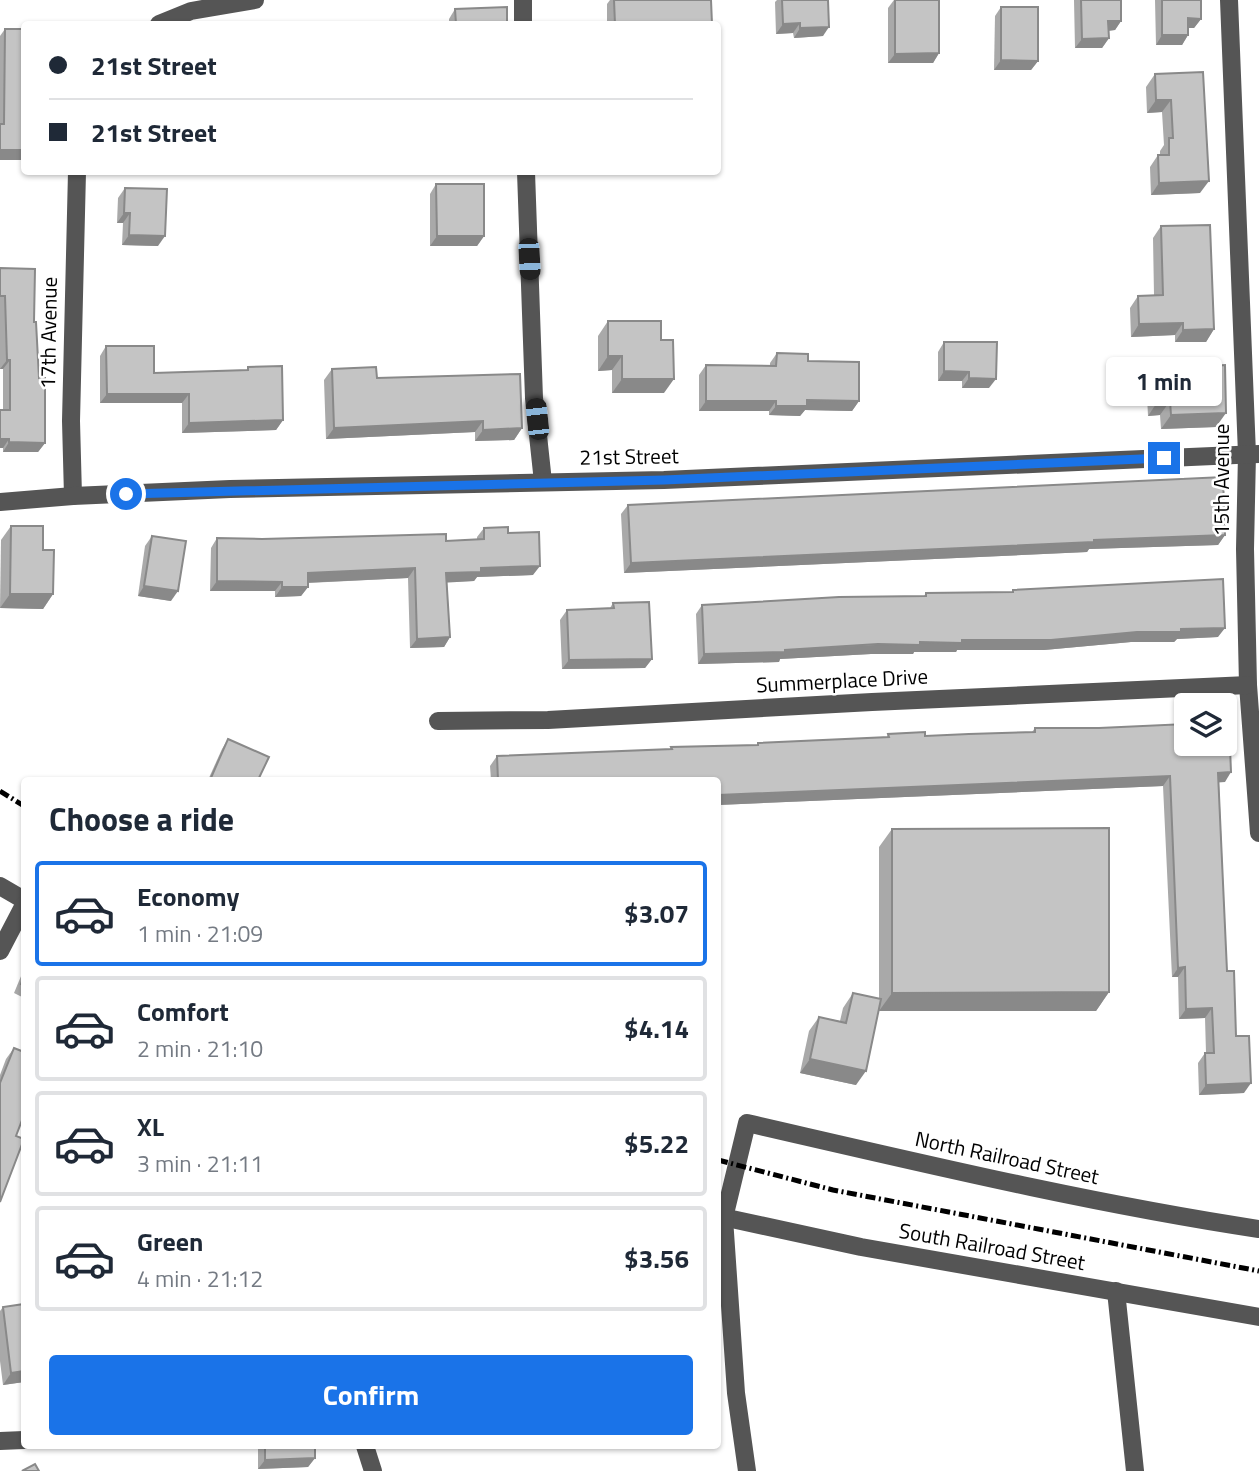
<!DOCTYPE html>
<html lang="en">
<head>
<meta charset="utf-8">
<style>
	body { margin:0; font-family:"Titillium Web",sans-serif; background:#f6f6f7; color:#1f2937; height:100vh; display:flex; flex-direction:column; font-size:26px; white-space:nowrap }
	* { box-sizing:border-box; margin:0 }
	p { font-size:23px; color:#747a83 }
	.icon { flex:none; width:38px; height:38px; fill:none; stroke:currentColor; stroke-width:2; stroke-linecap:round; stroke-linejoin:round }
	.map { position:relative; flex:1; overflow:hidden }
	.details { position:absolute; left:21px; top:777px; width:700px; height:672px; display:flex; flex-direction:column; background:#fff; border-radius:7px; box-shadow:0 2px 5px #0004 }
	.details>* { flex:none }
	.hud { position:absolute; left:21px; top:21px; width:700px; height:154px; border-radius:7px; box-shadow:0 2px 5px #0004; display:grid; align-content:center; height:154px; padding:0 28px; background:#fff }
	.fabs { position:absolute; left:1174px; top:693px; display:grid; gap:14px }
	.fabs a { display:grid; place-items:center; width:63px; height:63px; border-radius:7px; background:#fff; box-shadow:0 2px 5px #0004; font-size:35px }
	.end { position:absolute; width:32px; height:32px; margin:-16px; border:9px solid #1a73e8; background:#fff; box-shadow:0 0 0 4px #fff }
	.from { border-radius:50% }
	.bubble { position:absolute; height:49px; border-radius:7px; background:#fff; box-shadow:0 2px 5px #0004; font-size:23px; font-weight:700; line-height:49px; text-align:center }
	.car { position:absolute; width:21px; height:42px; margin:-21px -10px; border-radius:9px; box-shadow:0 0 5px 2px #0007; background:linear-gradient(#222 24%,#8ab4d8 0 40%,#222 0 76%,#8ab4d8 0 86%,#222 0) }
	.hud b { display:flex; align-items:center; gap:24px; height:66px; font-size:26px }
	.hud b+b { border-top:2px solid #e0e1e3 }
	.hud i { width:18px; height:18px; background:#1f2937 }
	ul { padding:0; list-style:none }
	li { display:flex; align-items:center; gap:21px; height:105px; margin:0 14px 10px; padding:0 14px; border:4px solid #e0e1e3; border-radius:7px }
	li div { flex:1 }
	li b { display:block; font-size:26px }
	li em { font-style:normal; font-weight:700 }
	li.on { border-color:#1a73e8 }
	li>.icon { width:63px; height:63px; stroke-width:1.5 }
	h2 { padding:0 28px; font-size:32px; line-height:84px }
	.action { display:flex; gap:14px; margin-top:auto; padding:14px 28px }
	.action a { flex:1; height:80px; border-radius:7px; background:#1a73e8; color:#fff; font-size:28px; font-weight:700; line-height:80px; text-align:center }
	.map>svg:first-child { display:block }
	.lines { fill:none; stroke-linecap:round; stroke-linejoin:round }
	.minor { stroke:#555; stroke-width:18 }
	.rail { stroke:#000; stroke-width:5; stroke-dasharray:10 3.5 2 3.5; stroke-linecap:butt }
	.wall { fill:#a9a9a9 }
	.shaded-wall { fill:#898989 }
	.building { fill:#c4c4c4; stroke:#898989; stroke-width:2 }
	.route { stroke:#1a73e8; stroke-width:9 }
	.labels { text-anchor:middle; stroke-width:5; stroke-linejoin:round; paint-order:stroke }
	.street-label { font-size:21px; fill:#000; stroke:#fff }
</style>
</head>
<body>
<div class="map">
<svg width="1259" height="1471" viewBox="0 0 1259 1471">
	<rect width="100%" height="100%" fill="#fff"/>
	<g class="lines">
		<g class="minor">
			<path d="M523,0V24"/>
			<path d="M1229,0L1247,454L1245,549L1248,685L1259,833"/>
			<path d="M159,24L191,11L255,0"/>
			<path d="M526,172L534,398L543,482"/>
			<path d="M73,496L71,421L77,172"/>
			<path d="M0,502L73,496L230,489L664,480L1259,454"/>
			<path d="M438,721L548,720L872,702L1248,685"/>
			<path d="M0,886L24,900"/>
			<path d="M0,951L24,905"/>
			<path d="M718,1216L861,1247L1259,1317"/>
			<path d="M1116,1291L1135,1471"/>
			<path d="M0,1441L24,1440"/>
			<path d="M365,1446L373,1471"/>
			<path d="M747,1471L736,1393L724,1218L747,1123C917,1162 1087,1203 1259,1229"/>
		</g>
		<g class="rail">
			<path d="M0,791L24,806"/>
			<path d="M718,1160L833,1190L1259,1271"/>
		</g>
	</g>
	<g class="wall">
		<path d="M610,0H711L712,24H607V4Z"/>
		<path d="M777,0H828L823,36L794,38L793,33L776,34L775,2Z"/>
		<path d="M894,0H939V53L933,63H888V8Z"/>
		<path d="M1074,0H1121V21L1115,30L1109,31V38L1102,48H1075Z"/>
		<path d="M1155,0H1201V19L1194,28H1188V35L1182,45H1156Z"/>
		<path d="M1001,7L1038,61L1031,70H994L995,16Z"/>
		<path d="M455,9L507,24H449V19Z"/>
		<path d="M5,29H24L0,160V36Z"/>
		<path d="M1203,72L1200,193L1151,195L1150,167L1158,155H1160V151L1164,145L1162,112L1147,113L1146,87L1155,74Z"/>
		<path d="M436,184L484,236L477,246H430V194Z"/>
		<path d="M125,188L158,246L122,245L123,223H117L118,198Z"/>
		<path d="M1161,226L1214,329L1206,342H1175V335L1131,337L1130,308L1138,296L1154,295L1153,238Z"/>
		<path d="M0,268L34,322L45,443L38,452H3V369H0Z"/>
		<path d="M608,321L661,340L664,393H612V370L598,371V336Z"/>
		<path d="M944,342L989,388H962V381H938V352Z"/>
		<path d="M106,346L154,373L246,371L248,367L283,420L276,430L182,433V403H100V356Z"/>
		<path d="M777,353L808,361L859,401L852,411L805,410L800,416L769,415V411H699V375L706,365L770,366V363Z"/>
		<path d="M1168,368L1216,427L1161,429L1160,415L1148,416L1147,396Z"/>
		<path d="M332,369L377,378L522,428L514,440L475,441V432L326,439L324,380Z"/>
		<path d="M628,505L1225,535L1218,545L1089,549L1087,552L624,573L621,514Z"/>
		<path d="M11,526L43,550L53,594L43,609L0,608L1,540Z"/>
		<path d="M484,528L508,533L533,575L477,577L474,581L447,582L450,637L444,647L410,648L408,578L308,583V587L301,596L275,597V591H210L211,548L217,538L446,541L477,540V537Z"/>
		<path d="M152,536L171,601L138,596L145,546Z"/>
		<path d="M1013,590L1218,637L1177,639L1174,642H1131L1044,650H957L956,652H914L913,654H871L780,659L779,662L698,664L696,614L702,605L924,596L926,593L1012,592Z"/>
		<path d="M613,603L652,659L645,668L562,669L560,620L567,610L610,608Z"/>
		<path d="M1035,728L1225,782H1219L1227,971L1244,1093L1199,1095L1198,1063L1205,1053H1206L1205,1018L1179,1019L1178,977H1172L1163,786L718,805V780H491L490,766L497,756L670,749L671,747L757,745L758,743L887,737L888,734L925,736L1032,732Z"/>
		<path d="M228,739L258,780H208L222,749Z"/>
		<path d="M892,829L1109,992L1096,1011H879V1009L856,1085L800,1073L809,1031L819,1017L840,1021L843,1008L853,993L879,999V847Z"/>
		<path d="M24,969V998L14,993Z"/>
		<path d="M14,1048L16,1136L0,1202V1075L6,1059Z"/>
		<path d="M3,1307L24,1382L3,1385L0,1361V1311Z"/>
		<path d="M258,1446H315V1458L308,1467L258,1469Z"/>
	</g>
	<g class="shaded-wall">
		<path d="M1188,18L1201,19L1194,28H1182Z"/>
		<path d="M1108,21H1121L1115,30L1102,31Z"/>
		<path d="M800,23L793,33L776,34L783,24Z"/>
		<path d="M829,27L823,36L794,38L800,28Z"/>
		<path d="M1162,35H1188L1182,45H1156Z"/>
		<path d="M1109,38L1102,48H1075L1082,39Z"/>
		<path d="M939,53L933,63H888L895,54Z"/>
		<path d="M1001,60L1038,61L1031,70H994Z"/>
		<path d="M1156,100H1171L1162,112L1147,113Z"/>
		<rect x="0" y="150" width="24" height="10"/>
		<path d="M1209,181L1200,193L1151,195L1159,183Z"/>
		<path d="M124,213H130L123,223H117Z"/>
		<path d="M129,235L165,236L158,246L122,245Z"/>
		<path d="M437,236H484L477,246H430Z"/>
		<path d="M1183,323L1175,335L1131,337L1139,324Z"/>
		<path d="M1214,329L1206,342H1175L1183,330Z"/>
		<path d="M608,356H622L612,370L598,371Z"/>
		<path d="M7,360H10L3,369H0Z"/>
		<path d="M944,371L969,372L962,381H938Z"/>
		<path d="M969,378L996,379L989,388H962Z"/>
		<path d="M622,379H674L664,393H612Z"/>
		<path d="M107,394H189L182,403H100Z"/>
		<path d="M807,400L859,401L852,411L805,410L800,416L769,415L776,406Z"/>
		<path d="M706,401H776L769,411H699Z"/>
		<path d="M1158,401H1170L1160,415L1148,416Z"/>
		<path d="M1226,413L1216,427L1161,429L1171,415Z"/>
		<path d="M283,420L276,430L182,433L189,423Z"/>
		<path d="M483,421L475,432L326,439L334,428Z"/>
		<path d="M522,428L514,440L475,441L483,430Z"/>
		<path d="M0,439H9L3,448H0Z"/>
		<path d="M9,442L45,443L38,452H3Z"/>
		<path d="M1225,535L1218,545L1089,549L1087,552L624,573L631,563L1094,540Z"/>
		<path d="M540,566L533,575L477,577L474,581L440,583L446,573L481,568Z"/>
		<path d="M415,568L408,578L301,583L308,573Z"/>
		<path d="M217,581L282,582L275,591H210Z"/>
		<path d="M144,586L178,591L171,601L138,596Z"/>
		<path d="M282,587H308L301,596L275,597Z"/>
		<path d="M10,594H53L43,609L0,608Z"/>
		<path d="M1225,628L1218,637L1177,639L1174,642H1131L1044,650H957L956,652H914L913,654H871L780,659L779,662L698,664L704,654L1181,629Z"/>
		<path d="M450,637L444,647L410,648L417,639Z"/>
		<path d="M652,659L645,668L562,669L569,660Z"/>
		<path d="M1231,772L1225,782L1211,783L1218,773Z"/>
		<path d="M1170,776L1163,786L718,805V795Z"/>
		<path d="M1185,967L1178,977H1172L1178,968Z"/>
		<path d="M1109,992L1096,1011H879L892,993Z"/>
		<path d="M1212,1008L1205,1018L1179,1019L1186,1009Z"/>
		<path d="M810,1059L866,1071L856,1085L800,1073Z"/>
		<path d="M1251,1083L1244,1093L1199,1095L1206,1085Z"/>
		<path d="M24,1371V1382L3,1385L11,1373Z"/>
		<path d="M315,1458L308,1467L258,1469L265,1460Z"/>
	</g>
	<g class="building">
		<path d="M614,0H711L712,24H615Z"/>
		<path d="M782,0H828L829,27L800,28V23L783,24Z"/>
		<path d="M895,0H939V53L895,54Z"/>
		<path d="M1081,0H1121V21H1108L1109,38L1082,39Z"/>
		<path d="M1162,0H1201V19L1188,18V35H1162Z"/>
		<path d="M507,7V24H456L455,9Z"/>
		<path d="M1001,7H1038V61L1001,60Z"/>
		<path d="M5,29H24V150H0V124H4Z"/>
		<path d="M1203,72L1209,181L1159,183L1158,155H1169V138H1173L1171,100H1156L1155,74Z"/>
		<path d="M436,184H484V236H437Z"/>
		<path d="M125,188L167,189L165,236L129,235L130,213H124Z"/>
		<path d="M1210,225L1214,329L1183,330V323L1139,324L1138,296L1163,295L1161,226Z"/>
		<path d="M0,268L35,269L34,322H36L39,378H45V443L9,442V439H0V410H10V360H7L5,296H0Z"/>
		<path d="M608,321H661V340H673L674,379H622V356H608Z"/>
		<path d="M944,342H997L996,379L969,378V372L944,371Z"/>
		<path d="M106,346H154V373L248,370V367L282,366L283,420L189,423V394H107Z"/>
		<path d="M777,353L808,354V361L859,362V401L807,400V406H776V401H706V365L776,366Z"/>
		<path d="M1225,365L1226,413L1171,415L1170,401H1158L1157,382L1169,381L1168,368Z"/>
		<path d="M376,367L377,378L520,374L522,428L483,430V421L334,428L332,369Z"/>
		<path d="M1223,477L1225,535L1094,540V542L631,563L628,505Z"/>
		<path d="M11,526H43V550H54L53,594H10Z"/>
		<path d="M508,527V533L539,532L540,566L481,568V572L446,573L450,637L417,639L415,568L308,573V587H282V582L217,581V538L262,539L446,534V541L484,539V528Z"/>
		<path d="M152,536L186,541L178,591L144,586Z"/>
		<path d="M1223,579L1225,628L1181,629V632H1137L1051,640H962V643L920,642V645L878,644L785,650V652L704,654L702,605L839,597L926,596V593L1013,592V590Z"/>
		<path d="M649,602L652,659L569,660L567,610L614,608L613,603Z"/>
		<path d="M1229,722L1231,772L1218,773L1227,971H1234L1236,1036H1249L1251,1083L1206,1085L1205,1053H1214L1212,1008L1186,1009L1185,967L1178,968L1170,776L718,795V780H498L497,756L672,749L671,747L758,745V743L889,737L888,734L925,732V736L969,734L1035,732V728H1099L1186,724V744H1225V723Z"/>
		<path d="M228,739L269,757L258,780H210Z"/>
		<path d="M1109,828V992L892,993V829Z"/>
		<path d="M24,975V985L21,984Z"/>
		<path d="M853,993L881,999L866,1071L810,1059L819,1017L846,1023Z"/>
		<path d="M14,1048L24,1052V1115L16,1136L24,1139L0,1202V1083Z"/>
		<path d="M24,1304V1371L11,1373L3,1307Z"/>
		<path d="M265,1446H315V1458L265,1460Z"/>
		<path d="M35,1464L39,1471H22Z"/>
	</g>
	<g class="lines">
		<path class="route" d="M126,494L664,480L1164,458"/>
	</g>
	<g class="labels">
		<g class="street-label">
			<text transform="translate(49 333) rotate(-89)" y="7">17th Avenue</text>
			<text transform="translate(629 457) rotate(-1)" y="7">21st Street</text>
			<text transform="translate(1222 480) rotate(-90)" y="7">15th Avenue</text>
			<text transform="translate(842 681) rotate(-3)" y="7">Summerplace Drive</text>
			<text transform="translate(1007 1158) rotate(12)" y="7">North Railroad Street</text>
			<text transform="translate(992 1247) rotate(10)" y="7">South Railroad Street</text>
		</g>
	</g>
</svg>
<div class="fabs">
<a><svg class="icon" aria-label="layers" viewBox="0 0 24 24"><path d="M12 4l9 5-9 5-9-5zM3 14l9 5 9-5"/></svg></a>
</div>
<i class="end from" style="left:126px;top:494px"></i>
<i class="end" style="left:1164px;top:458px"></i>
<div class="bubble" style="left:1106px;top:357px;width:116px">1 min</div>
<i class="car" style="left:529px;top:259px;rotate:177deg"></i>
<i class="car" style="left:537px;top:419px;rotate:354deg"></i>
<div class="hud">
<b><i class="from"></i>21st Street</b>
<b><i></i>21st Street</b>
</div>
<section class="details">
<h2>Choose a ride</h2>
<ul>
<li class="on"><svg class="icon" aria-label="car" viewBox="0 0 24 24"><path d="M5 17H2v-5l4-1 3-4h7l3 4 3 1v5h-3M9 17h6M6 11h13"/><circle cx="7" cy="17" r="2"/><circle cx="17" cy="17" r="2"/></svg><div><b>Economy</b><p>1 min · 21:09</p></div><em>$3.07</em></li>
<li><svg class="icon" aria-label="car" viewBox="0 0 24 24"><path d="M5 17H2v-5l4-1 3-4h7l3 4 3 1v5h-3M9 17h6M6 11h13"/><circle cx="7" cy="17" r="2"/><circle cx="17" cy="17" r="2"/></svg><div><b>Comfort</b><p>2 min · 21:10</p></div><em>$4.14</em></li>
<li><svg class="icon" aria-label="car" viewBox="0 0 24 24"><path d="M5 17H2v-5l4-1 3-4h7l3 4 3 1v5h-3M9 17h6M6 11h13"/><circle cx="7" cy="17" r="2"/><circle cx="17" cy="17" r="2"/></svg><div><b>XL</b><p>3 min · 21:11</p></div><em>$5.22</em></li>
<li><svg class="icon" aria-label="car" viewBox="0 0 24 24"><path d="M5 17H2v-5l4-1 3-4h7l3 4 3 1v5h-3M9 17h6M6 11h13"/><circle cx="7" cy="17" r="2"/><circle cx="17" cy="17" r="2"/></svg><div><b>Green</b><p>4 min · 21:12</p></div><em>$3.56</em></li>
</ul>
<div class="action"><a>Confirm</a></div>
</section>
</div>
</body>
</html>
